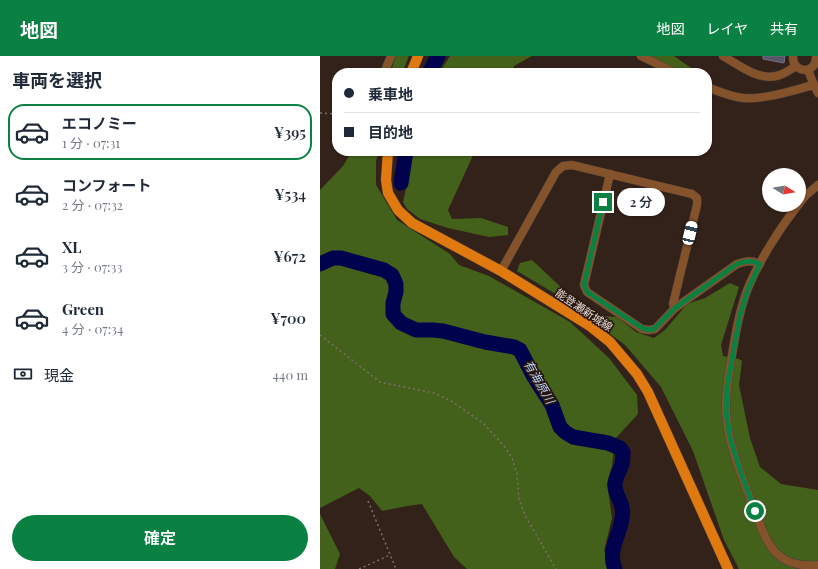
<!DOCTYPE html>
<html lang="ja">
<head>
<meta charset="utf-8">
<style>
	body { margin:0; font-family:"Playfair Display","Noto Sans JP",serif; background:#f6f6f7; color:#1f2937; height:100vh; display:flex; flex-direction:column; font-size:15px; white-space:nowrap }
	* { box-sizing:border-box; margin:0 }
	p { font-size:13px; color:#747a83 }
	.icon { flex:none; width:22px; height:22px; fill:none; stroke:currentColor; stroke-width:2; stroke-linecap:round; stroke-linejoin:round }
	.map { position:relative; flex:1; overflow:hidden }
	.panel { display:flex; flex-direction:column; background:#fff; width:320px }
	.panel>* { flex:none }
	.guide { position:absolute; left:12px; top:12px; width:380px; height:88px; border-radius:16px; box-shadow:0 1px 3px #0004; display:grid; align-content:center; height:88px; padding:0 12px; background:#fff }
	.needle { width:26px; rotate:101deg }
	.controls { position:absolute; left:442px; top:112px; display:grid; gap:8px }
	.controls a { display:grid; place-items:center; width:44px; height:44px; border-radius:50%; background:#fff; box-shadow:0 1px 3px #0004; font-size:20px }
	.end { position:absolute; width:18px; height:18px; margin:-9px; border:5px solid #0b8043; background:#fff; box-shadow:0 0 0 2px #fff }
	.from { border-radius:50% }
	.bubble { position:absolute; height:28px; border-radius:14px; background:#fff; box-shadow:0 1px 3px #0004; font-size:13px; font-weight:600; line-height:28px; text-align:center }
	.car { position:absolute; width:12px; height:24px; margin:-12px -6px; border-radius:5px; box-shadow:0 0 3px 1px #0007; background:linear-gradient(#fff 24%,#345 0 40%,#fff 0 76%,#345 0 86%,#fff 0) }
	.guide b { display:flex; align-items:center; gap:14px; height:38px; font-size:15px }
	.guide b+b { border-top:1px solid #e0e1e3 }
	.guide i { width:10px; height:10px; background:#1f2937 }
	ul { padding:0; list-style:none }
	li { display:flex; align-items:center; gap:12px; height:56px; margin:0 8px 6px; padding:0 4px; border:2px solid transparent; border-radius:16px }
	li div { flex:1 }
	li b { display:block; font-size:15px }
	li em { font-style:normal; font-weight:600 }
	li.active { border-color:#0b8043 }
	li>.icon { width:36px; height:36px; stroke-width:1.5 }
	h2 { padding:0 12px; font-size:18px; line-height:48px }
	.pay { display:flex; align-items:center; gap:10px; height:44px; padding:0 12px; font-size:15px }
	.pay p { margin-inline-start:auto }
	.action { display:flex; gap:8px; margin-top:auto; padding:8px 12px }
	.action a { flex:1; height:46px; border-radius:24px; background:#0b8043; color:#fff; font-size:16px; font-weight:600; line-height:46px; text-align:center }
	header { display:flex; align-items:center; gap:24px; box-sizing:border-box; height:56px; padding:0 20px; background:#0b8043; color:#fff }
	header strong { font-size:19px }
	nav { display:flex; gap:22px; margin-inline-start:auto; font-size:14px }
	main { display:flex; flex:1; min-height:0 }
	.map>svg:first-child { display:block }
	.forest { fill:#43611a }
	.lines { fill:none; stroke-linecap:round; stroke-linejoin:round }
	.river { stroke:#01024d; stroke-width:15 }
	.building { fill:#585568; stroke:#747185 }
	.minor-casing { stroke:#504038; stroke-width:9 }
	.major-casing { stroke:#504038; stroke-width:11 }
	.path { stroke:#7d6f67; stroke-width:1.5; stroke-dasharray:2 3; stroke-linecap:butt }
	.minor { stroke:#84522b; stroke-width:8 }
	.major { stroke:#e0790f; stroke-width:10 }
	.route { stroke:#0b8043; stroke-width:5 }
	.labels { text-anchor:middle; stroke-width:3.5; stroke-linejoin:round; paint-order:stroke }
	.street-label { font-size:11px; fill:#eaded8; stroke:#29190f }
	.water-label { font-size:12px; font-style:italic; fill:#bcd0fb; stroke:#29190f }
</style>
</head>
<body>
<header>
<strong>地図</strong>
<nav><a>地図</a><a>レイヤ</a><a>共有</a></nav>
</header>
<main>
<section class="panel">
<h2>車両を選択</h2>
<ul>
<li class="active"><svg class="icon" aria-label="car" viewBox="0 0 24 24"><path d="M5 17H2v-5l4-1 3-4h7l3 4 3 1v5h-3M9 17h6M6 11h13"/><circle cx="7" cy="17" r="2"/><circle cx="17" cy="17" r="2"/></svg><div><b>エコノミー</b><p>1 分 · 07:31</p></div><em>¥395</em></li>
<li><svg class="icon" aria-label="car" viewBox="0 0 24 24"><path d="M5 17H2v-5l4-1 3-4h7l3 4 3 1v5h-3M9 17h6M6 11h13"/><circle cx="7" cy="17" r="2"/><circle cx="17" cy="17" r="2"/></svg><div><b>コンフォート</b><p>2 分 · 07:32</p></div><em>¥534</em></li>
<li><svg class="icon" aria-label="car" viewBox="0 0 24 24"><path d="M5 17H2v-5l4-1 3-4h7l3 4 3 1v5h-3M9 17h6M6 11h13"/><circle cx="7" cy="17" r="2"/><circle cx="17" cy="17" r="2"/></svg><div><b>XL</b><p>3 分 · 07:33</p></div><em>¥672</em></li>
<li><svg class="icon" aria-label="car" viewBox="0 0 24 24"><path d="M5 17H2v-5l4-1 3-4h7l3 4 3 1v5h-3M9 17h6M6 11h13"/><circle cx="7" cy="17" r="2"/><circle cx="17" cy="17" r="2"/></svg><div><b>Green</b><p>4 分 · 07:34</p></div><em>¥700</em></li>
</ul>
<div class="pay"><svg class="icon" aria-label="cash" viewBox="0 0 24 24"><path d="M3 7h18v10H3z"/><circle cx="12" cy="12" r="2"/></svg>現金<p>440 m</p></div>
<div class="action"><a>確定</a></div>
</section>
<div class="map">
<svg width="498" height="513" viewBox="0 0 498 513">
	<rect width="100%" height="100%" fill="#332219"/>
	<g class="forest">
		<path d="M75,0H89L82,17H71Z"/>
		<path d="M130,0H212L194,10L191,17H119Z"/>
		<path d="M326,0H354L374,14L375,17H364Z"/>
		<path d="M32,95H59L56,105V129L77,164L130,198L139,209L169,220L250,266L289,302L317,339L318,358L295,383L292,410L287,427L292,462L284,495L301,513H147L134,501L102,448L87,450L62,455L50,440L39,432L0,452V134L23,110Z"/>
		<path d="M93,95H155L128,154L132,163L161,162L188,171V179L169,181L128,172L100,163L87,153L83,146L88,124Z"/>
		<path d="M212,204L263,252L282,260L297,261L316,276L334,282L345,274L367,248L385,242L410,227L419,231L401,289L403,300L419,303L422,305L419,329L430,382L440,411L461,428L498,434V513H419L404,484L373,395L341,331L305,289L244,243L197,215L200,207Z"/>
		<path d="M0,458L20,498L15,513H0Z"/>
	</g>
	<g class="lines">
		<g class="river">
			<path d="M109,17L118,0"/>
			<path d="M81,127L86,95"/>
			<path d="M0,208L13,202H21L64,214L72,219L76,228V236L73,247V258L81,267L96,274H113L123,275L165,286L194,291L200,294L214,321L232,349L240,371L245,376L253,381L288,387L300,392L303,396C303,400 303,404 302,408C300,415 295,421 295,429C295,441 305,447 302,462C300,479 287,495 295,513"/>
		</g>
	</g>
	<path class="building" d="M443,0H465L464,7L443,3Z"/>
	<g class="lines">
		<g class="minor-casing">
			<g id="minor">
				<path d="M321,0L356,17"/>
				<path d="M403,0C419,9 437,24 456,20C463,19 470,14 476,10"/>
				<path d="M473,0C472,18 497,19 496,0"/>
				<path d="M488,14L494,29"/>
				<path d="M64,17L71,0"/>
				<path d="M387,31C397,35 413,41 423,42C445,44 473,34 494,29L498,37"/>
				<path d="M290,118L264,229L267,236L322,273L329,274L335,273L355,252L417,208C426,205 430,204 440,208"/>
				<path d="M479,148L485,140L498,129"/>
				<path d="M478,149C460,172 439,205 428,232C419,255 415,281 411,305C408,322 405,339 406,356C408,391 424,425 436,458C447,490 458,513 498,509"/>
				<path d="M181,215L236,116L243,110L252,109L372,138L377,142V149L353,248L355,252"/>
			</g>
		</g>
		<g class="major-casing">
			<g id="major">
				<path d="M91,17L98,0"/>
				<path d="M68,95L66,124L68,137L78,154L92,167L181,215L270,270L290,286L317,318L328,336L408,513"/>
			</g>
		</g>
		<g class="path">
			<path d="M0,57L17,58"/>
			<path d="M0,279L60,326L114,337L131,345L163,367L184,390L192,402L197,418L199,444L206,461L236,513"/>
			<path d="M48,445L76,513"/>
			<path d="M39,513L70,499"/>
		</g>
		<use href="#minor" class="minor"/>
		<use href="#major" class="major"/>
	</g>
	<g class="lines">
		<path class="route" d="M283,146L264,229L267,236L322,272L329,274L334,273L355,252L417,208C426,205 430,204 440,208L428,233L420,259L407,331L406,356L410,382L420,414L435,455"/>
	</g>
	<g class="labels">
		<g class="street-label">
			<text transform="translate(264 254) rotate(34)" y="4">能登瀬新城線</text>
		</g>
		<g class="water-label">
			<text transform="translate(219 326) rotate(60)" y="4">有海原川</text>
		</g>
	</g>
</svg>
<div class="controls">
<a><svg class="needle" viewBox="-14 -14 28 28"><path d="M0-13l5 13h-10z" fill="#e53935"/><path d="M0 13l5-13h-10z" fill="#747a83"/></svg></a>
</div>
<i class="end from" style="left:435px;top:455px"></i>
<i class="end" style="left:283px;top:146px"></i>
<div class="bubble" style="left:297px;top:132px;width:48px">2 分</div>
<i class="car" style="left:370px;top:177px;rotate:13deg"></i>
<div class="guide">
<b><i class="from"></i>乗車地</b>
<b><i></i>目的地</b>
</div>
</div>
</main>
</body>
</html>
